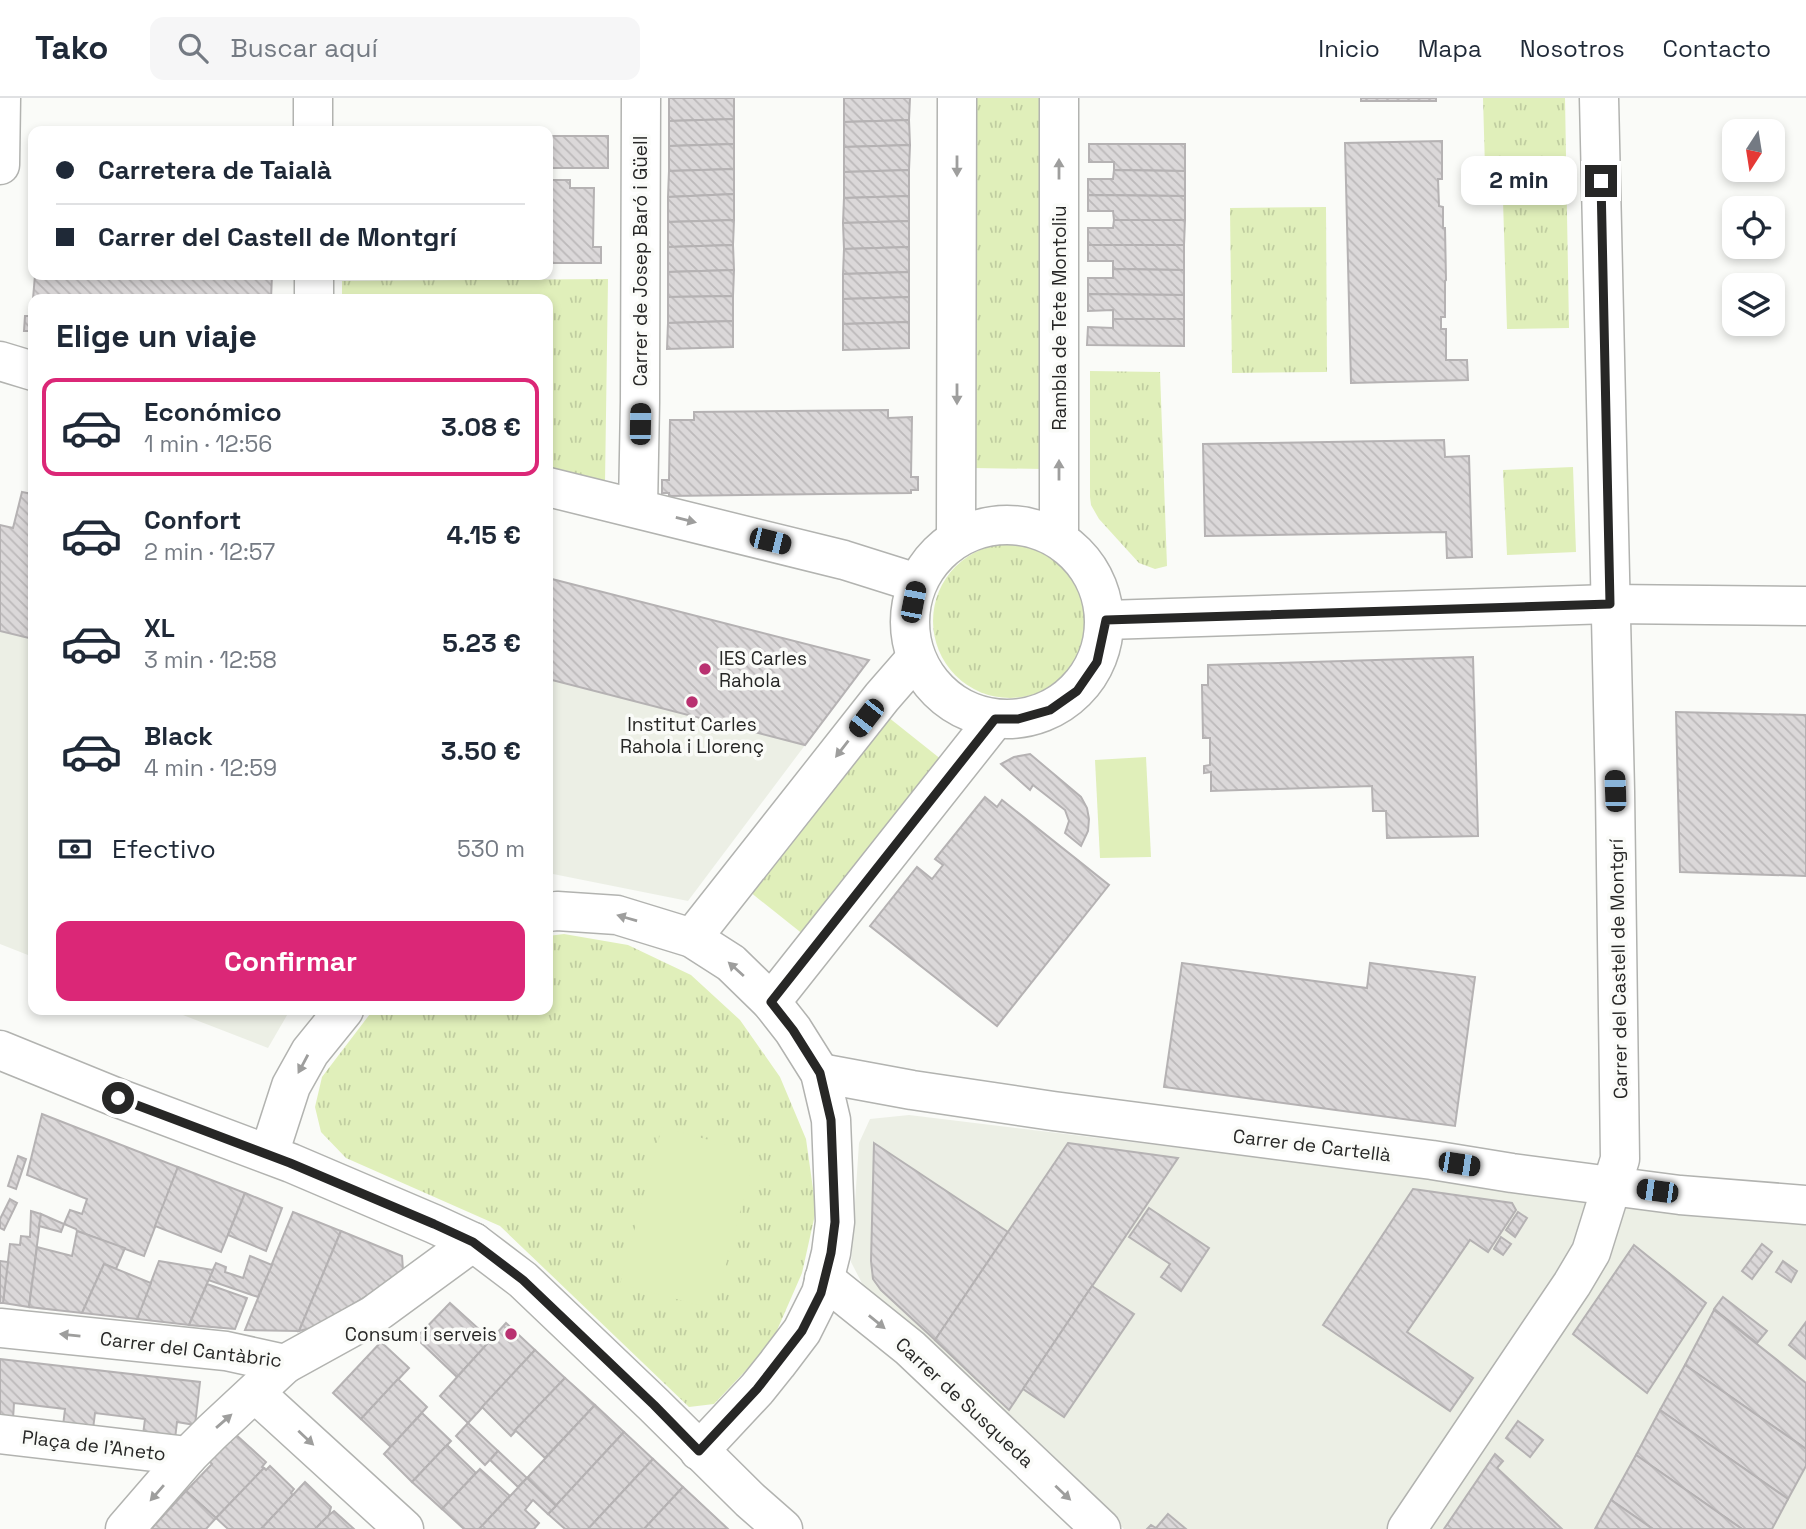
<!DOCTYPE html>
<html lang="es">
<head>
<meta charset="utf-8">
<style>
	body { margin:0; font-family:"Space Grotesk",sans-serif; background:#f6f6f7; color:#1f2937; height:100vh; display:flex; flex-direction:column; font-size:26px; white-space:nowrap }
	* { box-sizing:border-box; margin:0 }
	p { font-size:23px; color:#747a83 }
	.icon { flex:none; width:38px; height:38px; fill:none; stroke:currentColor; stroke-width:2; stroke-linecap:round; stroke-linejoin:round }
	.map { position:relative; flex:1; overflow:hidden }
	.side { position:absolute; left:28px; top:196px; width:525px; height:721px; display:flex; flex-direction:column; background:#fff; border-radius:14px; box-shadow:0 4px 10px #0003 }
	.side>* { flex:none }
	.hud { position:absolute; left:28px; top:28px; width:525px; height:154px; border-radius:14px; box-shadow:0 4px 10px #0003; display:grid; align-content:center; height:154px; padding:0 28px; background:#fff }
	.needle { width:46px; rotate:192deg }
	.tools { position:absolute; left:1722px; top:21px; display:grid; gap:14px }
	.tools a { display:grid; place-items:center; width:63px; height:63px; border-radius:14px; background:#fff; box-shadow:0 4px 10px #0003; font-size:35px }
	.end { position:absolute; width:32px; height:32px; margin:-16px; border:9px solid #272726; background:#fff; box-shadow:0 0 0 4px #fff }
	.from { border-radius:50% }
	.bubble { position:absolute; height:49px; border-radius:14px; background:#fff; box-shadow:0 4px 10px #0003; font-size:23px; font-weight:800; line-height:49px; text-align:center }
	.car { position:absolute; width:21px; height:42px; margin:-21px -10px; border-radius:9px; box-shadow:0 0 5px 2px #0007; background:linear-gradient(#222 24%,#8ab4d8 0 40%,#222 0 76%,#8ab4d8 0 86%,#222 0) }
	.hud b { display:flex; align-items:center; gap:24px; height:66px; font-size:26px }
	.hud b+b { border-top:2px solid #e0e1e3 }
	.hud i { width:18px; height:18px; background:#1f2937 }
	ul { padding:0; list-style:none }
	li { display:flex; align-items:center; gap:21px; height:98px; margin:0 14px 10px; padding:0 14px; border:4px solid transparent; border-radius:14px }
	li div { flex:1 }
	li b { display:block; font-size:26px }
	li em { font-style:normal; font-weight:800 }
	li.selected { border-color:#db2777 }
	li>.icon { width:63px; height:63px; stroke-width:1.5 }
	h2 { padding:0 28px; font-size:32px; line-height:84px }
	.pay { display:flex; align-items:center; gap:18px; height:77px; padding:0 28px; font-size:26px }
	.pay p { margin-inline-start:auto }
	.action { display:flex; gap:14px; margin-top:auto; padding:14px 28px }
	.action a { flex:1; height:80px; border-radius:14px; background:#db2777; color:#fff; font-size:28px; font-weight:800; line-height:80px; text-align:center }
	header { display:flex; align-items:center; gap:42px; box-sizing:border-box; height:98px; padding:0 35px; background:#fff; border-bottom:2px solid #e0e1e3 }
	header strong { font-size:33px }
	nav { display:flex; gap:38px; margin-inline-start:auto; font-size:24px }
	.search { width:490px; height:63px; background:#f6f6f7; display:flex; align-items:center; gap:18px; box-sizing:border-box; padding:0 24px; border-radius:14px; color:#747a83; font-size:26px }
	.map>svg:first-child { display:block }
	.built { fill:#ecefe5 }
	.grass { fill:url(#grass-tufts) }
	.park { fill:#e0efba }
	.building { fill:url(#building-back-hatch); stroke:#b5b2b3; stroke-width:2 }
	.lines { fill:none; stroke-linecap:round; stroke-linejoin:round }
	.minor-casing { stroke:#b2b3b0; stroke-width:41 }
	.minor { stroke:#fff; stroke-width:38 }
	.oneway { fill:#9e9e9d }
	.route { stroke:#272726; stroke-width:9 }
	.poi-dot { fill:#b93170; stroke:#fafbf8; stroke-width:2.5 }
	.labels { text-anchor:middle; stroke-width:7; stroke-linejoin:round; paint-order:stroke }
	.street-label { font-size:19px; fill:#272726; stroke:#fafbf8 }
	.poi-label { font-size:19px; fill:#272726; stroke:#fafbf8; text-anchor:start }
</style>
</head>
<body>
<header>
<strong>Tako</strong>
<div class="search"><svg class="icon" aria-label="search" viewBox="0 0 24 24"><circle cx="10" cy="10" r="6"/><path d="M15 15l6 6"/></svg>Buscar aquí</div>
<nav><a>Inicio</a><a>Mapa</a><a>Nosotros</a><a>Contacto</a></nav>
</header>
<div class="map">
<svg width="1806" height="1431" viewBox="0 0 1806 1431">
	<defs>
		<pattern id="grass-tufts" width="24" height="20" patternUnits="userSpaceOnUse" patternTransform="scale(1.75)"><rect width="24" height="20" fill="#e0efba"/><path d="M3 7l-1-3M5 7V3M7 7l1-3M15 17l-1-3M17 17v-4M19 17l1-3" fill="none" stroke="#c0cda0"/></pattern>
		<pattern id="building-back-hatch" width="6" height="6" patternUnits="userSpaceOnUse" patternTransform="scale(1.75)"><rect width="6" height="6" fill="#dbd8d9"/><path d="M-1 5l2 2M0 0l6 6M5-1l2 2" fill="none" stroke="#bcb9ba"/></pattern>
	</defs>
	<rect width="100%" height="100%" fill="#fafbf8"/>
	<g class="built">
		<path d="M22,394L33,396V859L0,846V427L13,430Z"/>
		<path d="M548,480L869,562L688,803L548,775Z"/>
		<path d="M170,912H290L268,950Z"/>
		<path d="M909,1017L1692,1112L1806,1124V1431H1124L866,1193L851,1164L859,1045L870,1021Z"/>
	</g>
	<g class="grass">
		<path d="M974,0H1044V371L973,370Z"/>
		<path d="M1483,0H1565L1569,230L1507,231L1502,70H1485Z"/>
		<path d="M1326,109L1327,274L1232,275L1230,110Z"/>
		<path d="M608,181L605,385L548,373V201H342V183Z"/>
		<path d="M1090,273L1160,274L1167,468L1155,471L1139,465L1099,421L1091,407L1090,399Z"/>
		<path d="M1573,369L1576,454L1507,457L1503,372Z"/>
		<circle cx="1010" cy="523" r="77"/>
		<path d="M888,619L942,662L804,837L750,794Z"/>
		<path d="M564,836L628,847L691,877L740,922L780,979L806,1041L816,1112L802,1175L771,1246L714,1306L689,1309L500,1128L346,1060L321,1034L315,1009L322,979L373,912H548V838Z"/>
	</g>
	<g class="park">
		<path d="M1146,659L1151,759L1100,760L1095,662Z"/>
		<path d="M662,1029L756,1055L714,1211L620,1186Z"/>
	</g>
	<g class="building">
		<path d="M669,0H734V21L669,23Z"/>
		<path d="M844,0H910L909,22L844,24Z"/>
		<rect x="1361" y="0" width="75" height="3"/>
		<path d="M734,21V46L669,48V23Z"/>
		<path d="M909,22L910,47L844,49V24Z"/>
		<rect x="548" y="38" width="60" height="32"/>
		<path d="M1442,43V81H1438L1439,108L1443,109V130H1445L1446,182L1445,183V219H1441V231H1446V262H1467L1468,282L1351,285L1345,45Z"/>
		<path d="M734,46V71L669,73V48Z"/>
		<path d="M1089,46H1185V73L1114,72V64H1089Z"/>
		<path d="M910,47L909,72L844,74V49Z"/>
		<path d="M734,71V96L668,99L669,73Z"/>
		<path d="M909,72V98L844,100V74Z"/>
		<path d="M1114,72L1185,73V98L1088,97V81H1113Z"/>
		<path d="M548,82H570V90H594L593,149H601V165H548Z"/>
		<path d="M734,96V122L668,124V99Z"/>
		<path d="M1088,97L1185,98V122H1114L1113,113H1088Z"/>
		<path d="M909,98V123L843,125L844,100Z"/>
		<path d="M734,122L733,147L668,149V124Z"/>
		<path d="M1114,122H1185L1184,147H1088V130H1113Z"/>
		<path d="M909,123V149L844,151L843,125Z"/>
		<path d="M733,147L734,172L668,174V149Z"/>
		<path d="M1088,147H1184V172L1113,171V163H1088Z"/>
		<path d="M909,149V174L843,176L844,151Z"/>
		<path d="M1113,171L1184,172V197L1088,196V180H1113Z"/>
		<path d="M734,172L733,198L668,199V174Z"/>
		<path d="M909,174V199L843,201V176Z"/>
		<path d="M35,177H272L271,201H33Z"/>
		<path d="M1088,196L1184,197V221H1113V212L1088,213Z"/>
		<path d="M733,198V223L668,225V199Z"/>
		<path d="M909,199V224L843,226V201Z"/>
		<path d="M33,205V235H32V233H24L25,218H33Z"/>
		<path d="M1113,221H1184V248L1087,247L1088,229L1113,230Z"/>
		<path d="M733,223V249L667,251L668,225Z"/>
		<path d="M909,224V250L843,252V226Z"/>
		<path d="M888,312V320L912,319L911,379H918V392H911V395L669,398V395H662V382H669L670,322H694V314Z"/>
		<path d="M1444,342L1445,359L1469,358L1472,459L1447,460L1446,434L1205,438L1203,346Z"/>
		<path d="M22,394L33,396V541L0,533V427L13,430Z"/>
		<path d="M548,480L869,562L805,647L548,581Z"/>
		<path d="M1473,559L1478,738L1387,740L1386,713H1373L1372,688L1211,693V674L1204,675V668L1210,667V640H1203L1202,587H1208V567Z"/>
		<path d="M1676,614L1806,617V778L1680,774Z"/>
		<path d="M1030,656L1081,699L1087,710L1089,721L1088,733L1081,748L1065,735L1069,723L1065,712L1033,687L1030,692L1001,666L1014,659Z"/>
		<path d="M985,699L997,709L1002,702L1109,787L997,928L870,828L917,769L932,781L943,767L935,761Z"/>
		<path d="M1182,865L1367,890L1370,865L1475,879L1455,1028L1164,989Z"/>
		<path d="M42,1016L178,1069L144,1158L77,1133L76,1131L64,1126L70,1112L82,1116L87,1101L27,1077Z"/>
		<path d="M874,1045L1008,1134L935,1242L881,1192L873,1181L871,1163Z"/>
		<path d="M1068,1045L1178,1060L1009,1312L935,1242Z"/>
		<path d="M18,1058L26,1061L16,1091L8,1088Z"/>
		<path d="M178,1069L245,1095L221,1154L155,1128Z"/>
		<path d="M1413,1091L1512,1105L1516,1112L1488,1154L1470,1142L1407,1234L1473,1280L1450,1313L1323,1227Z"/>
		<path d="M245,1095L282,1110L266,1153L228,1137Z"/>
		<path d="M10,1101L17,1105L4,1132L0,1130V1121Z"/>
		<path d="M1149,1110L1209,1150L1181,1193L1161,1179L1170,1166L1129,1139Z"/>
		<path d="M31,1113L41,1116L29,1209L3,1205L10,1146L20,1147L21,1138L30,1139Z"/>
		<path d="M293,1114L341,1133L299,1233L245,1232Z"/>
		<path d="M1518,1114L1527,1120L1515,1139L1506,1132Z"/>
		<path d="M41,1116L64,1126L61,1134L39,1128Z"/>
		<path d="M77,1133L125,1150L116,1171L104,1166L82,1215L29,1209L37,1149L72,1158Z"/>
		<path d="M341,1133L402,1158L403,1172L370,1196L325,1223L311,1230L299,1233Z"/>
		<path d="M1501,1139L1511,1146L1503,1157L1494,1151Z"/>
		<path d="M1762,1146L1772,1154L1752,1181L1742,1173Z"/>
		<path d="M1634,1147L1706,1205L1647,1295L1573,1236Z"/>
		<path d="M250,1158L272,1167L258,1199L208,1182L216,1165L226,1169L225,1174L243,1180Z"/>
		<path d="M0,1163L8,1164L3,1205H0Z"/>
		<path d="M159,1163L213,1172L189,1227L137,1221Z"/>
		<path d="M1783,1163L1797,1173L1791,1184L1776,1174Z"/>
		<path d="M104,1166L151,1185L137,1221L82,1215Z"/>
		<path d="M207,1186L247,1200L235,1231L189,1227Z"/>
		<path d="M1092,1188L1134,1216L1064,1319L1023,1291Z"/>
		<path d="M1723,1199L1767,1233L1757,1245L1714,1211Z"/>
		<path d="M450,1205L491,1242L457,1279L416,1240Z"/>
		<path d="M1714,1212L1806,1285V1351L1685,1267Z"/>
		<path d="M1806,1224V1261L1789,1247Z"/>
		<path d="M506,1225L535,1252L468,1325L440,1298Z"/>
		<path d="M381,1244L409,1270L361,1321L333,1295Z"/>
		<path d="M535,1252L565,1280L511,1338L482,1309Z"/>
		<path d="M0,1261L200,1284L195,1327L177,1324L175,1341L143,1337L145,1321L95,1315L93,1331L63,1328L65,1311L14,1305L13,1321L0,1320Z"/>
		<path d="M1685,1267L1806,1351V1368L1788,1401L1660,1312Z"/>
		<path d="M565,1280L595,1307L545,1360L515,1332Z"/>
		<path d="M398,1281L427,1309L391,1349L361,1321Z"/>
		<path d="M595,1307L624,1334L556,1408L527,1380Z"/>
		<path d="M1660,1312L1788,1401L1772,1431H1742L1636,1357Z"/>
		<path d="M422,1315L451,1343L412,1384L384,1356Z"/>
		<path d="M1518,1323L1543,1342L1530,1359L1506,1340Z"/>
		<path d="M468,1325L498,1353L485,1367L456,1338Z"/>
		<path d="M624,1334L653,1361L588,1431H565L548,1416Z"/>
		<path d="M234,1335L266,1364L262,1369L264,1370L216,1420L186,1393L212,1366L208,1362Z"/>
		<path d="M447,1347L476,1375L442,1411L412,1384Z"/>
		<path d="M498,1353L527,1380L518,1389L490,1362Z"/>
		<path d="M1495,1356L1503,1363L1497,1370L1562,1431H1444Z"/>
		<path d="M1636,1357L1742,1431H1653L1611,1402Z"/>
		<path d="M653,1361L683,1389L644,1431H588Z"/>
		<path d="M270,1368L294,1391L291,1395L293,1397L261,1431H228L216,1420L264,1370L266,1372Z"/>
		<path d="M480,1371L510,1398L479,1431H464L442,1411Z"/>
		<path d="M527,1380L556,1408L548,1416L533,1402L525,1412L539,1425L534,1431H479Z"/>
		<path d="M305,1384L331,1409L329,1417L315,1431H261Z"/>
		<path d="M683,1389L728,1431H644Z"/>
		<path d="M186,1393L216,1420L206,1431H151Z"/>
		<path d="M1611,1402L1653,1431H1595Z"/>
		<path d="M334,1413L354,1431H315L329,1417Z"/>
		<path d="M1168,1416L1186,1431H1147L1151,1427L1156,1430Z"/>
	</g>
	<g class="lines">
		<g class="minor-casing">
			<g id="minor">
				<path d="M313,0V33"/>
				<path d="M1059,0V440"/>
				<path d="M0,67L1,0"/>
				<path d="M314,177V201"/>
				<path d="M0,263L33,273"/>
				<path d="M548,389L844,462L917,485"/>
				<path d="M638,410L640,304L641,0"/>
				<circle cx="1007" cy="524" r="97"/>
				<path d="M956,440L957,0"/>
				<path d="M1106,522L1610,506L1806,508"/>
				<path d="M548,814L557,813L617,817L692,840L731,865L771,904L793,932L820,975L831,1022L835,1124L831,1155L821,1195L802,1233L777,1266L757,1291L699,1353"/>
				<path d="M692,840L882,599L916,560"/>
				<path d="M771,904L995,621"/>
				<path d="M0,952L118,1000L291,1065L434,1126L473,1144L523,1182L654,1307L750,1402L783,1431"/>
				<path d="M820,975L912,992L1053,1013L1432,1062L1512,1075L1680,1097L1806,1107"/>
				<path d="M269,1056L291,988L310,954L344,912"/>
				<path d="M824,1181L910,1250L1101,1431"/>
				<path d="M0,1230L226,1253L285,1266L372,1218L473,1144"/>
				<path d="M255,1295L404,1431"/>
				<path d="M0,1336L188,1358L212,1334L285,1266"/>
				<path d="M125,1431L188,1358"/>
				<path d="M1407,1431L1572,1186L1591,1154L1620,1061L1615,693L1599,0"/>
			</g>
		</g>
		<use href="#minor" class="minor"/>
	</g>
	<defs><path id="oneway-solid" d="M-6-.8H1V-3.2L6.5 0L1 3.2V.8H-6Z" transform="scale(1.75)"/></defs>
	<g class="oneway">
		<use href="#oneway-solid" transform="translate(957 68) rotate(90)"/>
		<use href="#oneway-solid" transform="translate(1059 71) rotate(-90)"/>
		<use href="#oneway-solid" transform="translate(957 296) rotate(90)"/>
		<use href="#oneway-solid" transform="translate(1059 372) rotate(-90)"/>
		<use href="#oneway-solid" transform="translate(686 422) rotate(14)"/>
		<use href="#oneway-solid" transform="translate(842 651) rotate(128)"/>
		<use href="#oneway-solid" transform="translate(627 820) rotate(-164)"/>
		<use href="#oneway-solid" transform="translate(736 871) rotate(-138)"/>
		<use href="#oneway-solid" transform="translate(303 966) rotate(118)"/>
		<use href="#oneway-solid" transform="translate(877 1224) rotate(39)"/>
		<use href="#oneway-solid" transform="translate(70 1237) rotate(-174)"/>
		<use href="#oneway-solid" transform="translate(224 1323) rotate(-41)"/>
		<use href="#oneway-solid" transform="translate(306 1340) rotate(43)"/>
		<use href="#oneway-solid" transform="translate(157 1395) rotate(131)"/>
		<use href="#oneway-solid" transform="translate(1063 1395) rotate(43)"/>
	</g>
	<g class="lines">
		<path class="route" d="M118,1000L290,1065L434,1126L473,1144L523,1182L654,1307L699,1353L757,1291L802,1233L821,1195L831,1155L835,1124L831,1022L820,975L793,932L771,904L995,621H1018L1050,612L1077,593L1097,564L1106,522L1610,506L1601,83"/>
	</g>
	<g class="poi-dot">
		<circle cx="705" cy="571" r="7"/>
		<circle cx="692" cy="604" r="7"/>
		<circle cx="511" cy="1236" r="7"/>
	</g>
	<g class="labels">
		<g class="street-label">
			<text transform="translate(640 163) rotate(-90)" y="7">Carrer de Josep Baró i Güell</text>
			<text transform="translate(1059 220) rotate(-90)" y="7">Rambla de Tete Montoliu</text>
			<text transform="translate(1618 871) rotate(-91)" y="7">Carrer del Castell de Montgrí</text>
			<text transform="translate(1312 1047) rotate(7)" y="7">Carrer de Cartellà</text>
			<text transform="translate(191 1251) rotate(7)" y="7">Carrer del Cantàbric</text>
			<text transform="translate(965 1304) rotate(43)" y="7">Carrer de Susqueda</text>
			<text transform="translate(94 1347) rotate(7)" y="7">Plaça de l'Aneto</text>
		</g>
		<g class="poi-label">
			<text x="719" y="567">IES Carles<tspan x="719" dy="22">Rahola</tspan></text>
			<text x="692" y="633" text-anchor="middle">Institut Carles<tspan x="692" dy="22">Rahola i Llorenç</tspan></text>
			<text x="497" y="1243" text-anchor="end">Consum i serveis</text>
		</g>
	</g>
</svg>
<div class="tools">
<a><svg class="needle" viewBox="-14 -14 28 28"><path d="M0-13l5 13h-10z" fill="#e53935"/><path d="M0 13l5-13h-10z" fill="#747a83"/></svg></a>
<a><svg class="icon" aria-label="locate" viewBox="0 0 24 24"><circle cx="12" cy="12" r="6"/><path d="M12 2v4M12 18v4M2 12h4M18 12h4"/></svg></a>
<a><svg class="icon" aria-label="layers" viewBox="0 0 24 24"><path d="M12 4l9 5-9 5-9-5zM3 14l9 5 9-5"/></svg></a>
</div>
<i class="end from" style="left:118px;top:1000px"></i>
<i class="end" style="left:1601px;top:83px"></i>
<div class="bubble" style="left:1461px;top:58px;width:116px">2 min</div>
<i class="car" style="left:640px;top:326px;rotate:1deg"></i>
<i class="car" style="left:770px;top:443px;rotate:104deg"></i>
<i class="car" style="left:913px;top:504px;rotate:11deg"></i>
<i class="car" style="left:866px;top:620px;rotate:218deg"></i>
<i class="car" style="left:1615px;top:693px;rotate:358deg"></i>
<i class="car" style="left:1459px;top:1066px;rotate:99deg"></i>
<i class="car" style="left:1657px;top:1093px;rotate:278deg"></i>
<div class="hud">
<b><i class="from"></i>Carretera de Taialà</b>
<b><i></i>Carrer del Castell de Montgrí</b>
</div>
<section class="side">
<h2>Elige un viaje</h2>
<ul>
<li class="selected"><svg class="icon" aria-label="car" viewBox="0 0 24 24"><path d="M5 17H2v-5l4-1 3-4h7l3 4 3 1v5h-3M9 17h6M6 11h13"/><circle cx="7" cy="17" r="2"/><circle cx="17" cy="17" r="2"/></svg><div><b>Económico</b><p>1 min · 12:56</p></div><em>3.08 €</em></li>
<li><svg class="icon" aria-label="car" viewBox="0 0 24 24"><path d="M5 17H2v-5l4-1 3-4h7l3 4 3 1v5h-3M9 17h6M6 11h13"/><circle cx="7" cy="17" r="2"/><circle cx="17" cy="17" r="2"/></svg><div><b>Confort</b><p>2 min · 12:57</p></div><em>4.15 €</em></li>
<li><svg class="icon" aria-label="car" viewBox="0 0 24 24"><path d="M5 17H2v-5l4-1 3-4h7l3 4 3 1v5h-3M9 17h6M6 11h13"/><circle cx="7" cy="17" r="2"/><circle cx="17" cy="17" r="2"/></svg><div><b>XL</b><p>3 min · 12:58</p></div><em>5.23 €</em></li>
<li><svg class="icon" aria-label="car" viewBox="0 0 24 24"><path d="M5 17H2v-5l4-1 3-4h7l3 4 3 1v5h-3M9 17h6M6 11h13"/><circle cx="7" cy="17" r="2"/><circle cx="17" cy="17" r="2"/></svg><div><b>Black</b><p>4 min · 12:59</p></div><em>3.50 €</em></li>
</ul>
<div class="pay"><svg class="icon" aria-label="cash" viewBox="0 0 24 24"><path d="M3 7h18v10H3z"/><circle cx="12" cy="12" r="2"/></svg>Efectivo<p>530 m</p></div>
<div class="action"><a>Confirmar</a></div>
</section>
</div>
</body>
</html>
